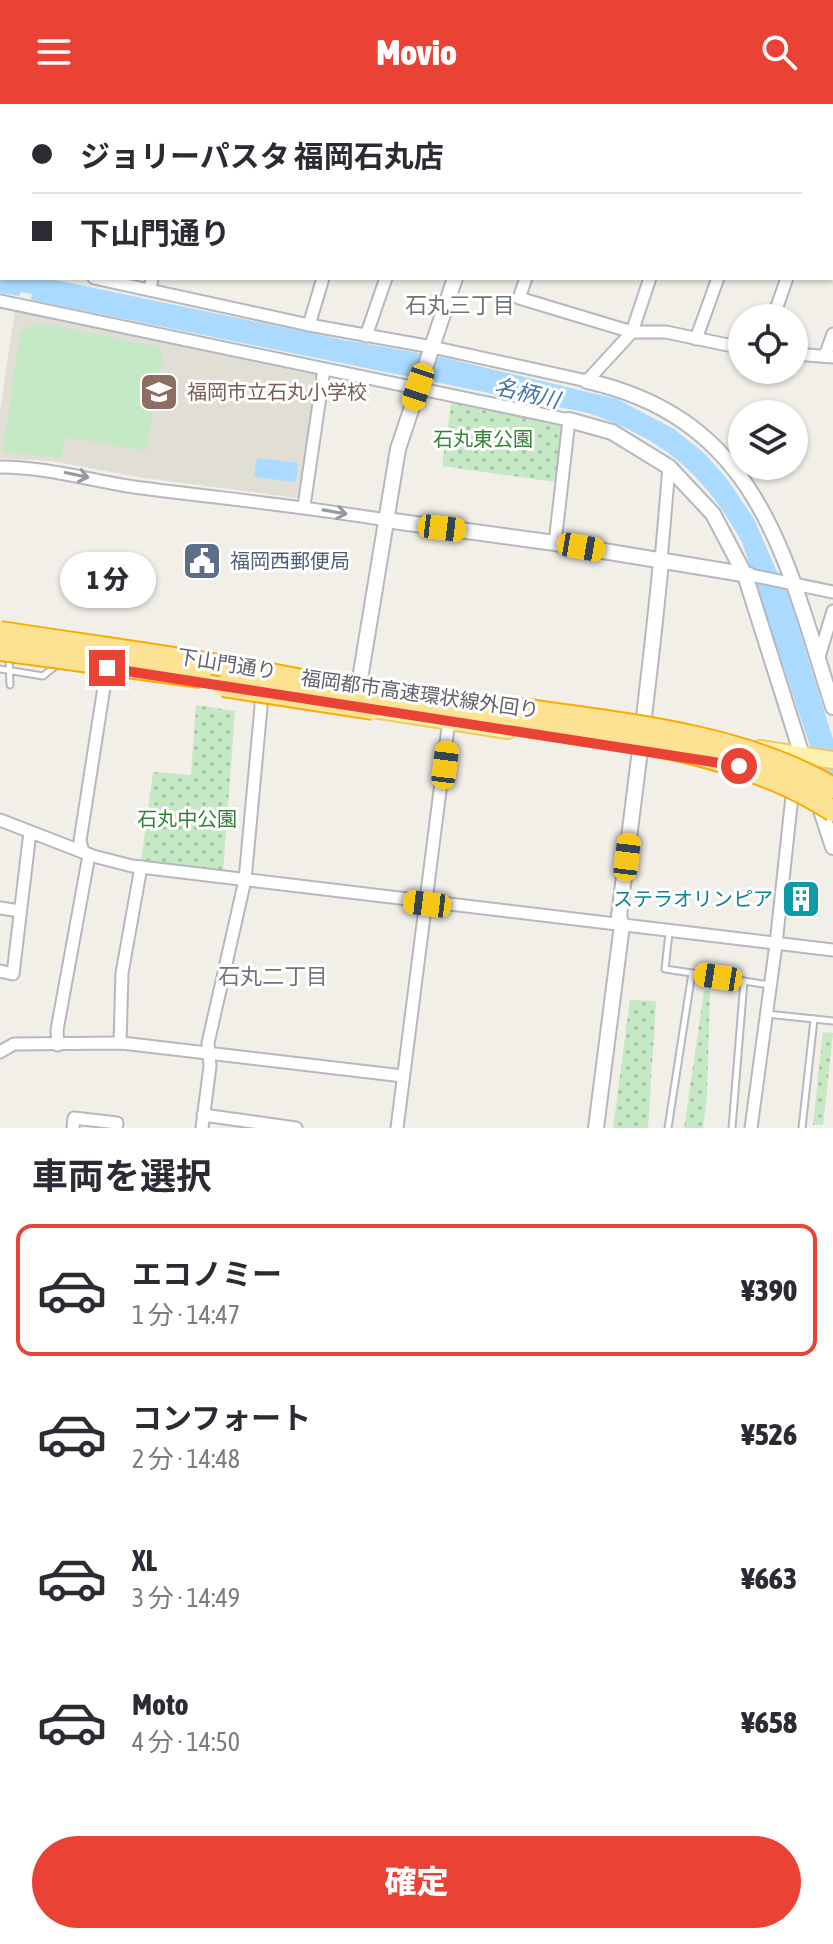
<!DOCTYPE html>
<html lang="ja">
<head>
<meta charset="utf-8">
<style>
	body { margin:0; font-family:"Asap Condensed","Noto Sans JP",sans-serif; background:#f7f7f7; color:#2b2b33; height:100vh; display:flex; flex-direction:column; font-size:30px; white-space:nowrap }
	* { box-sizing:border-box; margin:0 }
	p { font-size:26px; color:#7c7c81 }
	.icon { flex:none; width:44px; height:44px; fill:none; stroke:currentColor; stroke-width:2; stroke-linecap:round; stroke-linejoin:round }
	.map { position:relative; height:1024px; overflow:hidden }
	.sheet { display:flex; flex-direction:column; background:#fff; flex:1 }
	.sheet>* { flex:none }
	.top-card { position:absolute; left:0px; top:0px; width:834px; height:176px; box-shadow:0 2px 6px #0004; display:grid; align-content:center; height:176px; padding:0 32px; background:#fff }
	.tools { position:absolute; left:728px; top:200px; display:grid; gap:16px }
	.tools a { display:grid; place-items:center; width:80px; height:80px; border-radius:50%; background:#fff; box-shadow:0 2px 6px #0004; font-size:40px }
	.end { position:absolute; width:36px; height:36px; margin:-18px; border:10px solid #ea4335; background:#fff; box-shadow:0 0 0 4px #fff }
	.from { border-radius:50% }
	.bubble { position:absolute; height:56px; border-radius:28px; background:#fff; box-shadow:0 2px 6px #0004; font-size:26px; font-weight:800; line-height:56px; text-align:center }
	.car { position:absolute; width:24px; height:48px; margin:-24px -12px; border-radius:10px; box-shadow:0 0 6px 2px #0007; background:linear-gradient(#f5c518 24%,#345 0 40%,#f5c518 0 76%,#345 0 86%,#f5c518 0) }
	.top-card b { display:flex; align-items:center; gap:28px; height:76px; font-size:30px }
	.top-card b+b { border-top:2px solid #e1e1e2 }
	.top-card i { width:20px; height:20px; background:#2b2b33 }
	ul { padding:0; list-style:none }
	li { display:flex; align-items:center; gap:24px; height:132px; margin:0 16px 12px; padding:0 16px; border:4px solid transparent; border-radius:16px }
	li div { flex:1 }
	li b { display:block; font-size:30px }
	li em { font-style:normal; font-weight:800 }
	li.selected { border-color:#ea4335 }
	li>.icon { width:72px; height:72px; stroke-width:1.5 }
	h2 { padding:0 32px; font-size:36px; line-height:96px }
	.primary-button { display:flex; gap:16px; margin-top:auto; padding:16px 32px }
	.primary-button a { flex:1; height:92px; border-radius:48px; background:#ea4335; color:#fff; font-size:32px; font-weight:800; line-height:92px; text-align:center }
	header { display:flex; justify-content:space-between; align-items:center; height:104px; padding:0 32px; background:#ea4335; color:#fff; font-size:36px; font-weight:800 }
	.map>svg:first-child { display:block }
	.education { fill:#e1ded6 }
	.grass { fill:url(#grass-dots) }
	.pitch { fill:#c5e8c5 }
	.water { fill:#aadaff }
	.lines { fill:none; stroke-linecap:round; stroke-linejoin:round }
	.service-casing { stroke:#b5b8bc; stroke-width:9 }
	.minor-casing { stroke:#b5b8bc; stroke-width:15 }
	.tertiary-casing { stroke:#b5b8bc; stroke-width:18 }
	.primary-casing { stroke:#f2c960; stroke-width:20 }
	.service { stroke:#fff; stroke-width:5 }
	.minor { stroke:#fff; stroke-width:11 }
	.tertiary { stroke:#fff; stroke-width:14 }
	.primary { stroke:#fff2af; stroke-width:16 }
	.motorway-bridge-casing { stroke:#f9ab00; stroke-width:24; stroke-linecap:butt }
	.motorway-bridge { stroke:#fde293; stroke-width:20 }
	.oneway { stroke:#979a9d }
	.route { stroke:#ea4335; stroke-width:10 }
	.labels { text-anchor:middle; stroke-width:6; stroke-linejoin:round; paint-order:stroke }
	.education-label { font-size:20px; fill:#785e54; stroke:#fff; text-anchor:start }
	.park-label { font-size:20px; fill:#348238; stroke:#fff }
	.service-label { font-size:20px; fill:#4e5e75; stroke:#fff; text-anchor:start }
	.street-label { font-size:20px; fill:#5f6368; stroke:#fff }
	.culture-label { font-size:20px; fill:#0d838f; stroke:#fff; text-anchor:end }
	.neighbourhood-label { font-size:22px; fill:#70757a; stroke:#fff }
	.water-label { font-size:22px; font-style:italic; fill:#4174aa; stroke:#fff }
</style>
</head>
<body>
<header><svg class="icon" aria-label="menu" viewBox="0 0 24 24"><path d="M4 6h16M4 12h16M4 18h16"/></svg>Movio<svg class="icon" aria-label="search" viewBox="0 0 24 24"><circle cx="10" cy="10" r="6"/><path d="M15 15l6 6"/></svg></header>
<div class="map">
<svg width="833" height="1024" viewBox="0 0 833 1024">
	<defs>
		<pattern id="grass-dots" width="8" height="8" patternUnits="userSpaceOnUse" patternTransform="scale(2)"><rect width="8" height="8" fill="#c5e8c5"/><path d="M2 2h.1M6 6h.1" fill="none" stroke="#a3c0a4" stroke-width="1.8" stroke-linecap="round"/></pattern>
	</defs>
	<rect width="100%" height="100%" fill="#f1efe8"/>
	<path class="education" d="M15,206L319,269L298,394L144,374L51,357L0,354V307Z"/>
	<g class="grass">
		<path d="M452,295L563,319L555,378L442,362Z"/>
		<path d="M196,601L235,607L223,768L141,758L153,668L191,671Z"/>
		<path d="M710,886L707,990L703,1024H684L704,887Z"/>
		<path d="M630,896L656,897L648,1024H613Z"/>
		<path d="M823,928L833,929L823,1021H813Z"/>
	</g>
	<path class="pitch" d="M37,218L159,243L163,249L146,347L65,333L61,354L3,348L20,229Z"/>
	<g class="water">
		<path d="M0,167L2,174H46L339,235L441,253L617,295L674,325L705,350L727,375L754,415L784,484L787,486L833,635V711L742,438C703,368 663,335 588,309L31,196L32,190L21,188L19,192L0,189Z"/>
		<path d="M257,354L298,359L296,378L254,373Z"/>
	</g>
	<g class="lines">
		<g class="service-casing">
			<g id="service">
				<path d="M9,552L10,581"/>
				<path d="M0,565L43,572L59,559"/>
				<path d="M669,829L665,865L692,869"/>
				<path d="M767,910L814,915"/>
				<path d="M668,1024L692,869L744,877"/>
				<path d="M732,1024L744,877L769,881"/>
				<path d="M802,1024L814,915L833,917"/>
			</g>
		</g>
		<g class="minor-casing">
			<g id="minor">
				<path d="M19,0L31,2"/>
				<path d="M121,2V0"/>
				<path d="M208,2L209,0"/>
				<path d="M389,2L390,0"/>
				<path d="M445,2L446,0"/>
				<path d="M583,2L584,0"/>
				<path d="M645,2V0"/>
				<path d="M708,2V0"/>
				<path d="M778,2V0"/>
				<path d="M832,47L833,45"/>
				<path d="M832,93H833"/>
				<path d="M0,154L2,155"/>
				<path d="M94,174L309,221"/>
				<path d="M323,174L309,221L432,243L587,277L632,228L650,174"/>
				<path d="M526,174L519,194L632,228H666L742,244"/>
				<path d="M150,186L152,174"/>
				<path d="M0,197L569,316L555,439"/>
				<path d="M773,214L787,174"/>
				<path d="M366,232L386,174"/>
				<path d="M696,235L718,174"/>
				<path d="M794,250L833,253"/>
				<path d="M825,252L833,230"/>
				<path d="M0,363C46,363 89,376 134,383C218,394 302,402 386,416"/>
				<path d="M304,402L324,265"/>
				<path d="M661,457L669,363"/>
				<path d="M750,471L833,488"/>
				<path d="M818,556L833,507"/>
				<path d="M0,716L93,752L132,762L833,846"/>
				<path d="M83,748L80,737L107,564"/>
				<path d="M0,804L20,807"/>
				<path d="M0,867L13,870L30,728"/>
				<path d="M120,939L122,869L141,763"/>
				<path d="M58,941L57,926L89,751"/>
				<path d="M0,948L14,940L122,939L403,972"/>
				<path d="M203,1011L296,1024"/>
				<path d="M73,1024L74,1014L117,1019L116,1024"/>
				<path d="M202,1024L210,962L208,939L245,776L261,603L260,588"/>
				<path d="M397,1024L449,616"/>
				<path d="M751,1024L776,840L793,683"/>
			</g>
		</g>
		<g class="tertiary-casing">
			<g id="tertiary">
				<path d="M12,2L13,0"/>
				<path d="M513,2V0"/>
				<path d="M0,63L2,53"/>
				<path d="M587,277C761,316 786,456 833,603"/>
				<path d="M569,316L612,328L669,363L713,410L745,471L802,651"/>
				<path d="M386,416L555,439L749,471"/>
				<path d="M357,593L398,345L455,174"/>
				<path d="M817,694L833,743"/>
				<path d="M596,1024L622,821L619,812C634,694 650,576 661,457"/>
			</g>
		</g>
		<g class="primary-casing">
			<g id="primary">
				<path d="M472,600L524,608"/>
				<path d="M361,603L508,626"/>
				<path d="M760,645L833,656"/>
			</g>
		</g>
		<use href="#service" class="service"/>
		<use href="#minor" class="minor"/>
		<use href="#tertiary" class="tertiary"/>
		<use href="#primary" class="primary"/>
		<g class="motorway-bridge-casing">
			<g id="motorway-bridge">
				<path d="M0,528C92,542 185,554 276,571C351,585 427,601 502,615C613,636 737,644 833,707"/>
				<path d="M0,546L201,573"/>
				<path d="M223,582L373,605"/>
				<path d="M513,604C617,619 741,629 833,684"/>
			</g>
		</g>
		<use href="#motorway-bridge" class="motorway-bridge"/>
	</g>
	<defs><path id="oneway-shaft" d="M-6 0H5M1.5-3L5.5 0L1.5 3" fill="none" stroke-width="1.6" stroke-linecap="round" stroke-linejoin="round" transform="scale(2)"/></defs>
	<g class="oneway">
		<use href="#oneway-shaft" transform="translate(77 371) rotate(12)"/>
		<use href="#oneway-shaft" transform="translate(335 408) rotate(10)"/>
	</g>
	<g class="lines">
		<path class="route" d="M107,564L739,662"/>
	</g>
	<defs>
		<g id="school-square" transform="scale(2)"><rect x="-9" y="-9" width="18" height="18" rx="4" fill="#8d6e63" stroke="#fff"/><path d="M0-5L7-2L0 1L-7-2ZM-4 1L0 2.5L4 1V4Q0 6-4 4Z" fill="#fff"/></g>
		<g id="civic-square" transform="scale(2)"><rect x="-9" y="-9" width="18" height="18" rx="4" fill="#5c6f8a" stroke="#fff"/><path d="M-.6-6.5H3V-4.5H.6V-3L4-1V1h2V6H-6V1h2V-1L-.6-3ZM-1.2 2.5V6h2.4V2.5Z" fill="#fff"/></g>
		<g id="building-square" transform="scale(2)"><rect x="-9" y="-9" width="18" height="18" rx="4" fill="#0f9aa8" stroke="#fff"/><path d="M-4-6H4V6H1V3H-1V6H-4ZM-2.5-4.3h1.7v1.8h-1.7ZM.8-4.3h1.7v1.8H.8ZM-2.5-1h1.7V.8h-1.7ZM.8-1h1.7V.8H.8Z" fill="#fff"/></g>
	</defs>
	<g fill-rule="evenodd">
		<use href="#school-square" x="159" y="288"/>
		<use href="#civic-square" x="202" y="457"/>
		<use href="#building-square" x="801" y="795"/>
	</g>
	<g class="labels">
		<g class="education-label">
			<text x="187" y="295">福岡市立石丸小学校</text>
		</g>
		<g class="park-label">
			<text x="483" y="342">石丸東公園</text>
			<text x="187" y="722">石丸中公園</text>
		</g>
		<g class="service-label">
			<text x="230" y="464">福岡西郵便局</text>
		</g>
		<g class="street-label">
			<text transform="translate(227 560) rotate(9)" y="7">下山門通り</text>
			<text transform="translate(420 590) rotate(8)" y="7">福岡都市高速環状線外回り</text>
		</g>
		<g class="culture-label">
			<text x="773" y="802">ステラオリンピア</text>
		</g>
		<g class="neighbourhood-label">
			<text x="460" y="209">石丸三丁目</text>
			<text x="273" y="880">石丸二丁目</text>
		</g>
		<g class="water-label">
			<text transform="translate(527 289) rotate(13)" y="8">名柄川</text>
		</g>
	</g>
</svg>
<div class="tools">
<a><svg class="icon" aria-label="locate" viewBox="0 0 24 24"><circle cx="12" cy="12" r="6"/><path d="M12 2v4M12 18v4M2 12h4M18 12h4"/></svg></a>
<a><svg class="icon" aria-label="layers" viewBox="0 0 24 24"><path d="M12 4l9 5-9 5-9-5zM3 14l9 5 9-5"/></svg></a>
</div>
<i class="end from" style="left:739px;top:662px"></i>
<i class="end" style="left:107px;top:564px"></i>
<div class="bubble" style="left:60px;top:448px;width:96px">1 分</div>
<i class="car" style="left:418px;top:283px;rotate:198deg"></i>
<i class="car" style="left:442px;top:424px;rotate:97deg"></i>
<i class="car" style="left:581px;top:443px;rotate:100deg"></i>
<i class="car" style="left:445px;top:661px;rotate:7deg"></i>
<i class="car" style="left:627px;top:753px;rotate:7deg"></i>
<i class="car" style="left:427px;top:800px;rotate:277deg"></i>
<i class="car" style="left:718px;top:873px;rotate:279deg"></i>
<div class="top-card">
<b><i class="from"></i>ジョリーパスタ 福岡石丸店</b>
<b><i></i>下山門通り</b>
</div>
</div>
<section class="sheet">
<h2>車両を選択</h2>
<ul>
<li class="selected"><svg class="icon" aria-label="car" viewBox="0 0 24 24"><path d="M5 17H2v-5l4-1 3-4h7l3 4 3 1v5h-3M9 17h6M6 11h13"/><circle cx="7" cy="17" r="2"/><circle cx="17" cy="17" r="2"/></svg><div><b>エコノミー</b><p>1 分 · 14:47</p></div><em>¥390</em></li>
<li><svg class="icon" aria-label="car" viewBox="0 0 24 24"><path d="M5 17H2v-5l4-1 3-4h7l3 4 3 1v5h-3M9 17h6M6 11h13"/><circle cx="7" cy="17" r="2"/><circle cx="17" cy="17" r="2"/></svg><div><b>コンフォート</b><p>2 分 · 14:48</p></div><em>¥526</em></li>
<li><svg class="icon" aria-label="car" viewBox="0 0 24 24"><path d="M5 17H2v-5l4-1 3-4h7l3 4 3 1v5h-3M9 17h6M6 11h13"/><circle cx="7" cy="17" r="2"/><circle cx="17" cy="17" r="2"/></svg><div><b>XL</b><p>3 分 · 14:49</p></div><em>¥663</em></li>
<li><svg class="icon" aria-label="car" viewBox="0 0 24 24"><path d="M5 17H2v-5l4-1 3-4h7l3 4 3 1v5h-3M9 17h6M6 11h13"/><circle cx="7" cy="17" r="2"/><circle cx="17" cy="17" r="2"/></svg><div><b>Moto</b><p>4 分 · 14:50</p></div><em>¥658</em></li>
</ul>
<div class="primary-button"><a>確定</a></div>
</section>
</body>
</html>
